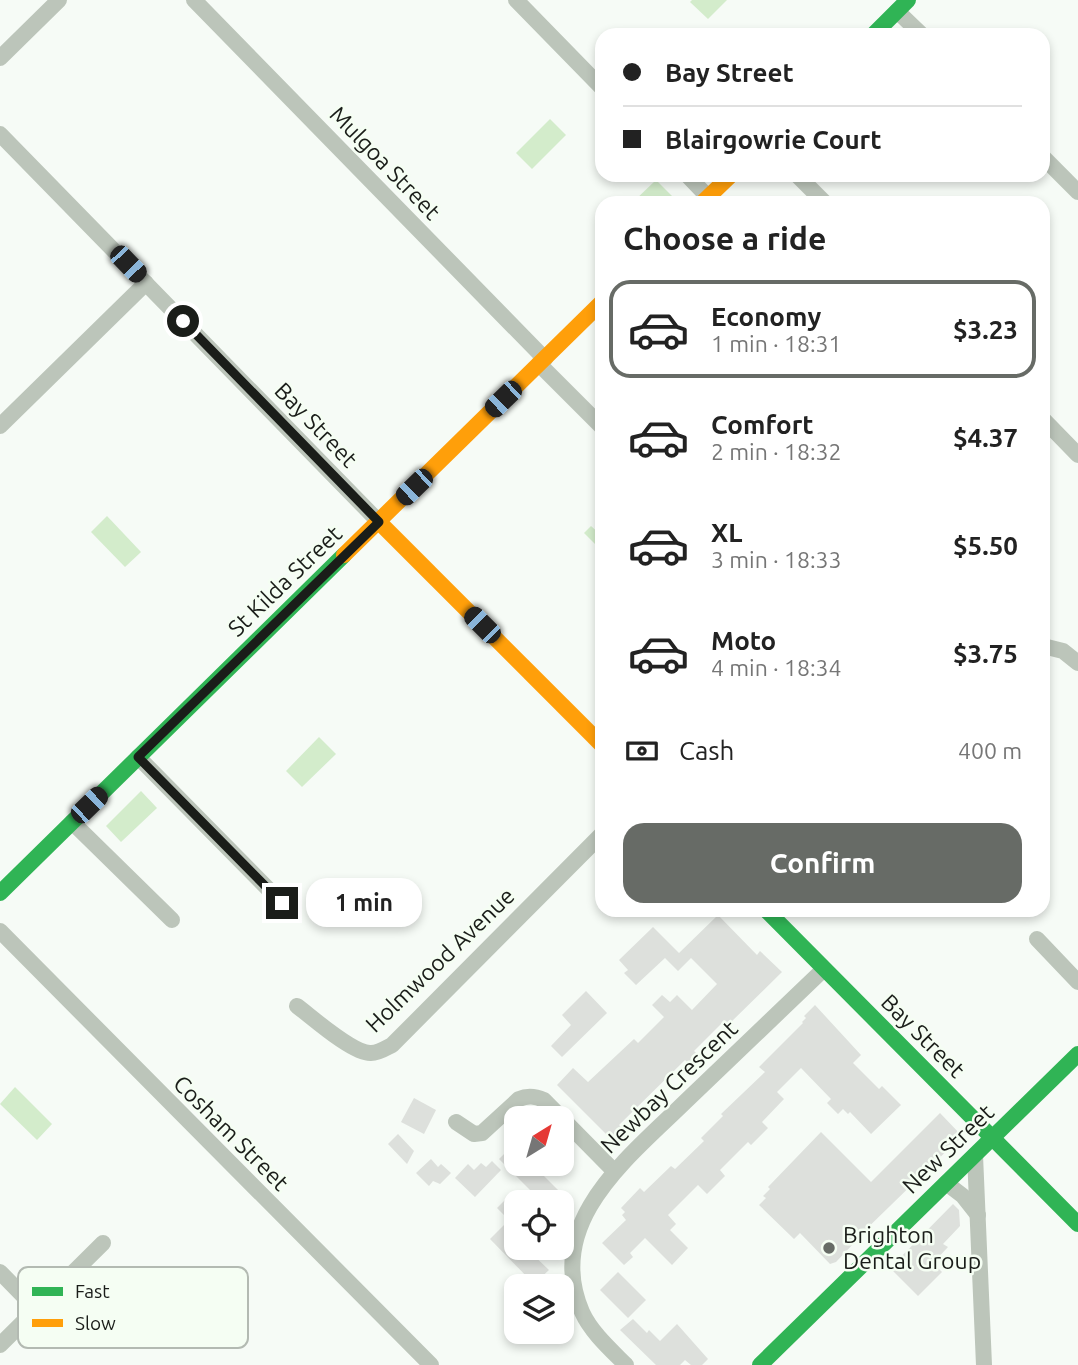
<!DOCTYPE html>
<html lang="en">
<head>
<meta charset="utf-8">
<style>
	body { margin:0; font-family:Ubuntu,sans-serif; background:#f6f6f6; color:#222; height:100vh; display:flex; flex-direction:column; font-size:26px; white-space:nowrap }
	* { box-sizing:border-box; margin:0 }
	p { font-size:23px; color:#767676 }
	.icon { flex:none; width:38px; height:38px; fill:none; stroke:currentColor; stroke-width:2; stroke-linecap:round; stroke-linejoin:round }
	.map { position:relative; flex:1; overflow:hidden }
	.drawer { position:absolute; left:595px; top:196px; width:455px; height:721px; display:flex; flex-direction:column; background:#fff; border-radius:21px; box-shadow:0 4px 10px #0003 }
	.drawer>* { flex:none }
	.banner { position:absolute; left:595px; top:28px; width:455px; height:154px; border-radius:21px; box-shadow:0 4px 10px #0003; display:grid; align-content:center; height:154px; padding:0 28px; background:#fff }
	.needle { width:46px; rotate:37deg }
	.fabs { position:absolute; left:504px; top:1106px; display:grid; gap:14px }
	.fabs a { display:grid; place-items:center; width:70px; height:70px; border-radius:14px; background:#fff; box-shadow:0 4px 10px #0003; font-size:35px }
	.end { position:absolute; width:32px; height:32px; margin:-16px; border:9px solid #1a1d19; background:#fff; box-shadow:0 0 0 4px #fff }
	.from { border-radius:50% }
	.bubble { position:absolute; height:49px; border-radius:21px; background:#fff; box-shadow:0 4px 10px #0003; font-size:23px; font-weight:600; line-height:49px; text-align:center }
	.car { position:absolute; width:21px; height:42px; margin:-21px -10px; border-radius:9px; box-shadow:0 0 5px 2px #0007; background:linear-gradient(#222 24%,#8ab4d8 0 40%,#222 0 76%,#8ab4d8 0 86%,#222 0) }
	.banner b { display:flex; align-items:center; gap:24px; height:66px; font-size:26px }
	.banner b+b { border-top:2px solid #e0e0e0 }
	.banner i { width:18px; height:18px; background:#222 }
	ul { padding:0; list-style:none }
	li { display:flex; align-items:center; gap:21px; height:98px; margin:0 14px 10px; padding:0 14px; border:4px solid transparent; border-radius:21px }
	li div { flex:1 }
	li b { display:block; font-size:26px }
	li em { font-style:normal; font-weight:600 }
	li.selected { border-color:#676b66 }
	li>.icon { width:63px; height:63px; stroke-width:1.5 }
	h2 { padding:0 28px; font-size:32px; line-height:84px }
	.pay { display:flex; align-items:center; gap:18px; height:77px; padding:0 28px; font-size:26px }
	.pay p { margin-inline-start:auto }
	.action { display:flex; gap:14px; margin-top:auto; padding:14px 28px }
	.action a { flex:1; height:80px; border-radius:21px; background:#676b66; color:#fff; font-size:28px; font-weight:600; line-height:80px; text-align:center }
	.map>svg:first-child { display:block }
	.green { fill:#d3eccb }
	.building { fill:#dde0dc }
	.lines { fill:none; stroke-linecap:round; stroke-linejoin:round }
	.street { stroke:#bcc5ba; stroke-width:16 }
	.fast { stroke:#30b455; stroke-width:16 }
	.slow { stroke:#ff9f0a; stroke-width:16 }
	.route { stroke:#1a1d19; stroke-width:9 }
	.poi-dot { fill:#676b66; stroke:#f5fef3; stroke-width:2.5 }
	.labels { text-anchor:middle; stroke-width:5; stroke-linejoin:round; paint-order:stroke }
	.street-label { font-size:23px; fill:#1a1d19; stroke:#f5fef3 }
	.poi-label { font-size:23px; fill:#1a1d19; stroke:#f5fef3; text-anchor:start }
	.key { fill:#f5fef3; stroke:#b3bab2; stroke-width:2 }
	.key-label { font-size:19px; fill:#1a1d19 }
</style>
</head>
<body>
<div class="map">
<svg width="1078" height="1365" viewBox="0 0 1078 1365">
	<rect width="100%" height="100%" fill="#f6fbf6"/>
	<g class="green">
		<path d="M692,0H727L708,19L690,2Z"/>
		<path d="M550,119L566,135L532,169L516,153Z"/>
		<path d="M656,180L672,196L665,203H632Z"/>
		<path d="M107,516L141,552L125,567L91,532Z"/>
		<path d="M591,526L602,536V551L584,533Z"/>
		<path d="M319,737L336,754L302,787L286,771Z"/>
		<path d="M141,791L157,808L121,842L106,826Z"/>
		<path d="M15,1087L52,1124L37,1140L0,1104Z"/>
	</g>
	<g class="building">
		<path d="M718,915L757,955L760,951L782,972L727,1026L723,1022L694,1051L701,1057L691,1066L685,1060L619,1125L627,1133L616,1144L557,1085L573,1068L588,1082L634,1039L638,1043L664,1017L652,1005L662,995L670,1002L677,995L692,1010L717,984L691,958L678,971L665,958L636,985L624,973L628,970L619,960L653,927L679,953Z"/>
		<path d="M586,991L607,1013L562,1057L551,1046L571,1025L562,1015Z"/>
		<path d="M815,1005L861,1055L853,1063L879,1089L882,1086L901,1105L871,1134L850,1112L848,1114L843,1109L838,1114L827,1103L831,1099L801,1068L777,1092L784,1099L762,1122L768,1128L751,1145L748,1142L720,1170L725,1176L707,1194L698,1185L668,1215L676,1224L670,1230L688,1248L672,1265L645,1238L630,1253L633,1257L624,1265L602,1243L626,1220L622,1215L625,1212L621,1208L640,1188L644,1192L671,1166L675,1169L704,1141L701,1138L723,1116L721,1114L765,1072L759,1067L803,1023L802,1022L806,1018L804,1016Z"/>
		<path d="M414,1098L436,1110L424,1134L401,1122Z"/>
		<path d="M940,1113L962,1136L854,1241L855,1242L836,1262L830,1264L800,1233L794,1239L759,1205L766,1198L763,1196L770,1189L768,1187L821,1132L871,1182Z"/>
		<path d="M398,1134L414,1151L407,1164L388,1144Z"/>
		<path d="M516,1142V1164H550L541,1173L560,1192L550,1202H531L537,1197L499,1159Z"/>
		<path d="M431,1159L438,1167L441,1164L451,1173L440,1184L433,1181L429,1186L416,1173Z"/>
		<path d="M492,1161L501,1170L475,1197L455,1178L468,1164L474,1170L481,1163L486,1167Z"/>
		<path d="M505,1200L516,1210V1248H526L549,1270L534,1284L490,1239L509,1220L497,1208Z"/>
		<path d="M953,1204L959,1210L960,1226L943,1244L948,1247L933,1263L942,1272L918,1296L890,1268Z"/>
		<path d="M618,1272L646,1300L628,1318L600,1290Z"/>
		<path d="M633,1319L647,1333L649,1330L660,1341L677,1324L708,1359L702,1365H691L685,1360L680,1365H656L620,1330Z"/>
	</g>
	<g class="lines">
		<g class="street">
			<path d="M194,0L545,359"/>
			<path d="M516,0L602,88"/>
			<path d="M897,11L922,35"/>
			<path d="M0,58L59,0"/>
			<path d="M0,134L379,522"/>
			<path d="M1043,157L1078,192"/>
			<path d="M687,175L708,197"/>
			<path d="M797,175L825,203"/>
			<path d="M539,364L602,427"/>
			<path d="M1043,419L1078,455"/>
			<path d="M0,426L146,283"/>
			<path d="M1043,646L1063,651L1078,663"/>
			<path d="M138,757L282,903"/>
			<path d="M72,822L172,920"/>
			<path d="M0,931L431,1365"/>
			<path d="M1037,939L1078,982"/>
			<path d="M297,1006C313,1018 353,1054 371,1053C379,1053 386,1048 392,1045L602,834"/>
			<path d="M456,1122L474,1134L482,1133L519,1099C528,1095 535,1096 544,1100L614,1171"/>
			<path d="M975,1155L984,1365"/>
			<path d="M946,1183L963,1196L978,1215"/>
			<path d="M0,1272L36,1309"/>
			<path d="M0,1345L103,1243"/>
			<path d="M626,1365C610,1349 591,1332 582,1312C543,1222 629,1157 685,1102C731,1058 778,1013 824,969"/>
		</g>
		<g class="fast">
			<path d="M873,35L908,0"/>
			<path d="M0,893L344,555"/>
			<path d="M766,910L1078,1224"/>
			<path d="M760,1365L1078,1054"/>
		</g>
		<g class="slow">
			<path d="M702,203L731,175"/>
			<path d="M379,522L602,745"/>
			<path d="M344,555L602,302"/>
		</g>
	</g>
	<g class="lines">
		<path class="route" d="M183,321L379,522L138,757L282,903"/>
	</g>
	<circle class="poi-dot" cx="829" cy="1248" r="7"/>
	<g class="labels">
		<g class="street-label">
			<text transform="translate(385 163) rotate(46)" y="8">Mulgoa Street</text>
			<text transform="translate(316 425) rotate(46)" y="8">Bay Street</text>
			<text transform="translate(285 581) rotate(-44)" y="8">St Kilda Street</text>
			<text transform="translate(440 960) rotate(-44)" y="8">Holmwood Avenue</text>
			<text transform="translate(923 1036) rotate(45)" y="8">Bay Street</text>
			<text transform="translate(669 1087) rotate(-44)" y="8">Newbay Crescent</text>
			<text transform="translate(231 1133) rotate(45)" y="8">Cosham Street</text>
			<text transform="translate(948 1149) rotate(-44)" y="8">New Street</text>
		</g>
		<g class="poi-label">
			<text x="843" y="1243">Brighton<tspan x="843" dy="26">Dental Group</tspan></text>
		</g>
	</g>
	<rect x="18" y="1267" width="230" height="81" rx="10" class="key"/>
	<rect x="32" y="1287" width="31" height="9" fill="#30b455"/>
	<rect x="32" y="1319" width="31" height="8" fill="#ff9f0a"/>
	<g class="key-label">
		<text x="75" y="1298">Fast</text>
		<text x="75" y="1330">Slow</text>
	</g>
</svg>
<div class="fabs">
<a><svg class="needle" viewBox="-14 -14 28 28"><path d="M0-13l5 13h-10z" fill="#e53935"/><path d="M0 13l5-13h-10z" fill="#767676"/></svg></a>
<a><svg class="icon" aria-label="locate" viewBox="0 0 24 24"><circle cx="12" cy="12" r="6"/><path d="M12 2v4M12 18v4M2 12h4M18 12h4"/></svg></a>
<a><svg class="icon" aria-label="layers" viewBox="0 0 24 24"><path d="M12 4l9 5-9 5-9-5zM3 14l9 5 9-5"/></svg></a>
</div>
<i class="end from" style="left:183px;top:321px"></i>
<i class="end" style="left:282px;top:903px"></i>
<div class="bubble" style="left:306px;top:878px;width:116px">1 min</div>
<i class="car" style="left:128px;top:264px;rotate:136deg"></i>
<i class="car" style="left:503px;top:399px;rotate:226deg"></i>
<i class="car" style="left:414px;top:487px;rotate:226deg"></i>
<i class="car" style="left:482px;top:625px;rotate:315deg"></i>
<i class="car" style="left:89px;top:805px;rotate:46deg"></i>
<div class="banner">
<b><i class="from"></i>Bay Street</b>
<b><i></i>Blairgowrie Court</b>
</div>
<section class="drawer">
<h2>Choose a ride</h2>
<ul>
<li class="selected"><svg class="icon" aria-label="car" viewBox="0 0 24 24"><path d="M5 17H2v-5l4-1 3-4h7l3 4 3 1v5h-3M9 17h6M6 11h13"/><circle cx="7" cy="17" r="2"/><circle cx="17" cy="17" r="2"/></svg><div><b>Economy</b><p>1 min · 18:31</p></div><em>$3.23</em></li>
<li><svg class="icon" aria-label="car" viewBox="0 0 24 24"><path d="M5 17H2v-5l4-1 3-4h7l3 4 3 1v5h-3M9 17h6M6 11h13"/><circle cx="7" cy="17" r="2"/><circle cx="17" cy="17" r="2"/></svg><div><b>Comfort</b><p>2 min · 18:32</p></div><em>$4.37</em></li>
<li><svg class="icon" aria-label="car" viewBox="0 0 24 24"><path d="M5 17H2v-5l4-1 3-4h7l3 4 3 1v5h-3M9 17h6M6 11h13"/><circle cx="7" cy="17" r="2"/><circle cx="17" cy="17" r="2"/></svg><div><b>XL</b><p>3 min · 18:33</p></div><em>$5.50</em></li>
<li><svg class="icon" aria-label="car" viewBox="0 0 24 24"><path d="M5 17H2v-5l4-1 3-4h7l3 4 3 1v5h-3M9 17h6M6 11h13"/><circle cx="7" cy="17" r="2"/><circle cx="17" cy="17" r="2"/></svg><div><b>Moto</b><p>4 min · 18:34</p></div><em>$3.75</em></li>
</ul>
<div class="pay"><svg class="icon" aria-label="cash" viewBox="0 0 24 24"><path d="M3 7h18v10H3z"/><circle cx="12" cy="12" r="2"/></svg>Cash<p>400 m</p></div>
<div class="action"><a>Confirm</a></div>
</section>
</div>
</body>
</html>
